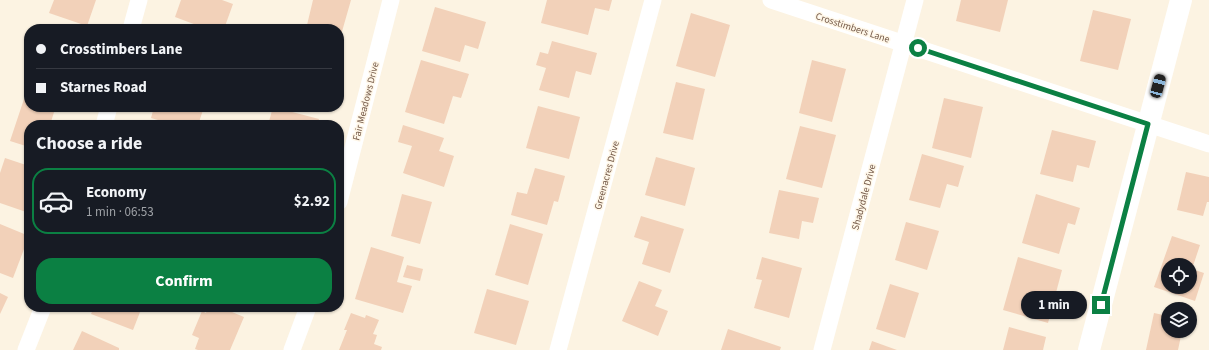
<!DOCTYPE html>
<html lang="en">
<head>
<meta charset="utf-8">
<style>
	body { margin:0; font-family:"Source Sans 3",sans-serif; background:#20242c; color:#f1f3f6; height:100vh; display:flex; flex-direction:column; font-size:15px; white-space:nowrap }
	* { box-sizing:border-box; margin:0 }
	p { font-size:13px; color:#9ea1a6 }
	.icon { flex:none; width:22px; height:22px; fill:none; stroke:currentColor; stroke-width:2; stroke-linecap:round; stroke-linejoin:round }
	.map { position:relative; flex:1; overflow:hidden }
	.side { position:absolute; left:24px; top:120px; width:320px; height:192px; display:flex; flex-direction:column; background:#171b24; border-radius:16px; box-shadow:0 1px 3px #0004 }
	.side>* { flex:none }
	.guide { position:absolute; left:24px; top:24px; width:320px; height:88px; border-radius:16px; box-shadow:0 1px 3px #0004; display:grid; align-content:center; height:88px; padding:0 12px; background:#171b24 }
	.controls { position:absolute; left:1161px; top:258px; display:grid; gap:8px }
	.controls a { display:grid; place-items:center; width:36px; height:36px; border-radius:50%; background:#171b24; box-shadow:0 1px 3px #0004; font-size:20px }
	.end { position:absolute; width:18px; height:18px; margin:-9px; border:5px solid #0b8043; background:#fff; box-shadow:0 0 0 2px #fff }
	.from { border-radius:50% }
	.bubble { position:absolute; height:28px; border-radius:14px; background:#171b24; box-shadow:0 1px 3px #0004; font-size:13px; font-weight:700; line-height:28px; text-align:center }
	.car { position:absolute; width:12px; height:24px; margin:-12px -6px; border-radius:5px; box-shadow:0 0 3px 1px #0007; background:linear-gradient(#222 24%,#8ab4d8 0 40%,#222 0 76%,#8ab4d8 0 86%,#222 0) }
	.guide b { display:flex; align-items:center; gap:14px; height:38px; font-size:15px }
	.guide b+b { border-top:1px solid #363941 }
	.guide i { width:10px; height:10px; background:#f1f3f6 }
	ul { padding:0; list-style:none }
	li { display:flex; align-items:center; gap:12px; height:66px; margin:0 8px 6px; padding:0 4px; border:2px solid transparent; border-radius:16px }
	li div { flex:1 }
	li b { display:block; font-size:15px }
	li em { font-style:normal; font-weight:700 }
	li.on { border-color:#0b8043 }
	li>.icon { width:36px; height:36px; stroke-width:1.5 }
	h2 { padding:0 12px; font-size:18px; line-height:48px }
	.button { display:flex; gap:8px; margin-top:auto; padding:8px 12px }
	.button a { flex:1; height:46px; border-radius:16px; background:#0b8043; color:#fff; font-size:16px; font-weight:700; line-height:46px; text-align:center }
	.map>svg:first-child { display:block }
	.building { fill:#f2d1b9; fill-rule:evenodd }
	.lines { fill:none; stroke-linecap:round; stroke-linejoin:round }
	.minor { stroke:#fff; stroke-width:17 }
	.secondary { stroke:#fff; stroke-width:22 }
	.route { stroke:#0b8043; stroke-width:5 }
	.labels { text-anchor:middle; stroke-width:3; stroke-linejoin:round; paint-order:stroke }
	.street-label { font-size:10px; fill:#745948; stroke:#fff7e8 }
</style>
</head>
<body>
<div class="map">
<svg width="1209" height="350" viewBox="0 0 1209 350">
	<rect width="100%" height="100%" fill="#fcf3e2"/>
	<g class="building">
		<path d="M54,0H96L87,26L49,13Z"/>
		<path d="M181,0H222L233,4L224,29H207L175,17Z"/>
		<path d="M313,0H351L341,35L339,34V29H320L307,25Z"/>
		<path d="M547,0H612L609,11L595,8L588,35L541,23Z"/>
		<path d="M961,0H1008L1000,32L956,21Z"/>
		<path d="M435,7L486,22L478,49L465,45L460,62L422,51Z"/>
		<path d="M1093,10L1131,19L1118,70L1080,61Z"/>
		<path d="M691,13L730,25L715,77L676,66Z"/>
		<path d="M552,41L597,53L591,75L576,71L569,98L539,90L546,68L536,65L540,52L548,54Z"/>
		<path d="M421,60L469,74L461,98L453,96L444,124L405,112Z"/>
		<path d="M812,60L846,69L832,122L799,113Z"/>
		<path d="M676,82L705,89L693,140L663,133Z"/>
		<path d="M944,98L983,107L971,158L932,148Z"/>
		<path d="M24,99L29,100V107H49L55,109L50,125H29V147L10,141Z"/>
		<path d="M538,106L580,117L569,159L526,148Z"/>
		<path d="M154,107H204L198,125H164L165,122L151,118Z"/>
		<path d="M273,107L319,119L317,125H268Z"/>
		<path d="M403,125L444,138L439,151L454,156L444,187L403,173L412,146L398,142Z"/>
		<path d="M800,126L836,135L822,188L786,179Z"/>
		<path d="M1052,130L1096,141L1089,168L1077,165L1073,182L1040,174Z"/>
		<path d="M922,154L964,166L958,187L947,184L940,208L909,200Z"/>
		<path d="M656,157L695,168L685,206L645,195Z"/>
		<path d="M5,158L29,166V213L0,203V173Z"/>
		<path d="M535,168L565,176L558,202L554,201L547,225L511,215L517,192L527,194Z"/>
		<path d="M1186,172L1209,177V202H1207L1203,216L1177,210Z"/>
		<path d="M779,190L819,198L813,223L802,221L799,239L769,233Z"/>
		<path d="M402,194L432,202L420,244L391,236Z"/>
		<path d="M1036,194L1080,208L1075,225L1068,223L1059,254L1022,243Z"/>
		<path d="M641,216L684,229L670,273L642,264L649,242L634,237Z"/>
		<path d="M906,222L939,231L927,270L895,260Z"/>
		<path d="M0,224L29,236L13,278L0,273Z"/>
		<path d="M510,224L543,234L528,285L495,275Z"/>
		<path d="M1172,236L1200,245L1192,269L1204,273L1195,301L1154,287ZM1168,265H1190V287H1168Z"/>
		<path d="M371,247L404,257L397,282L412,286L403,313L355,299Z"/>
		<path d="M762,257L802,268L789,318L754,308L762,280L756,279Z"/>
		<path d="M1018,257L1062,270L1048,323L1003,310Z"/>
		<path d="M407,265L423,269L420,281L403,277Z"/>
		<path d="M639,281L662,290L655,306L668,311L658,336L622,321Z"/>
		<path d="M890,284L919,293L905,338L876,329Z"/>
		<path d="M487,289L529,301L516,345L474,333Z"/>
		<path d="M0,293L8,297L0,314Z"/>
		<path d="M94,307H142L133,330L91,314Z"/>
		<path d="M208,307H220L244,317L230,350H198L195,349L199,338L192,335L202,311L206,313Z"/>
		<path d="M351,313L365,318L366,315L379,320L373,334L377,335L374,344L382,347L381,350H339L347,330H344Z"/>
		<path d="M1154,313L1168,316V331H1182L1178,350H1146Z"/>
		<path d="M1009,327L1046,337L1043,350H1003Z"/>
		<path d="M728,329L781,347L780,350H721Z"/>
		<path d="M82,331L119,348V350H73Z"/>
		<path d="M872,341L897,350H869Z"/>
	</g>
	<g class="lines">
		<g class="minor">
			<path d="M771,0L1209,144"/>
			<path d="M131,29L139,0"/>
			<path d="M104,125L109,107"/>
			<path d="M339,202L391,0"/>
			<path d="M26,350L43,307"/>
			<path d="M292,350L308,307"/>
			<path d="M558,350L653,0"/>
			<path d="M822,350L915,0"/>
		</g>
		<path class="secondary" d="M1089,350L1181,0"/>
	</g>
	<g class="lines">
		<path class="route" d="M918,48L1148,124L1101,305"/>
	</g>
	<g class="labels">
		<g class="street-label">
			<text transform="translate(853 27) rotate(18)" y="4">Crosstimbers Lane</text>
			<text transform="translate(365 101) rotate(-76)" y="4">Fair Meadows Drive</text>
			<text transform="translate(606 175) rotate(-75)" y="4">Greenacres Drive</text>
			<text transform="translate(863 197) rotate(-75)" y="4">Shadydale Drive</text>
		</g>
	</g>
</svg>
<div class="controls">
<a><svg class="icon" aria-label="locate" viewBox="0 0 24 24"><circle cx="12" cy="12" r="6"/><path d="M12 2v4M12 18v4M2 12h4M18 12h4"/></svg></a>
<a><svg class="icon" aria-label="layers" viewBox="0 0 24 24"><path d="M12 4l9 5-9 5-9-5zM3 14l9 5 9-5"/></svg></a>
</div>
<i class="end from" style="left:918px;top:48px"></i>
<i class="end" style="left:1101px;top:305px"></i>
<div class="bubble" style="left:1021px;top:291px;width:66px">1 min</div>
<i class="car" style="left:1158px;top:86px;rotate:15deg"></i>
<div class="guide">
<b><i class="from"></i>Crosstimbers Lane</b>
<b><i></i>Starnes Road</b>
</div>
<section class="side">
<h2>Choose a ride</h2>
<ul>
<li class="on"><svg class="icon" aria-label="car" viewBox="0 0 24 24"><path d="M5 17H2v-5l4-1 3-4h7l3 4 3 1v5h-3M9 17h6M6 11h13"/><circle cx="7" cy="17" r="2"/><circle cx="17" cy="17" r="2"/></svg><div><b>Economy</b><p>1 min · 06:53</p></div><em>$2.92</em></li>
</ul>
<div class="button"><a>Confirm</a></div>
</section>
</div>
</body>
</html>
